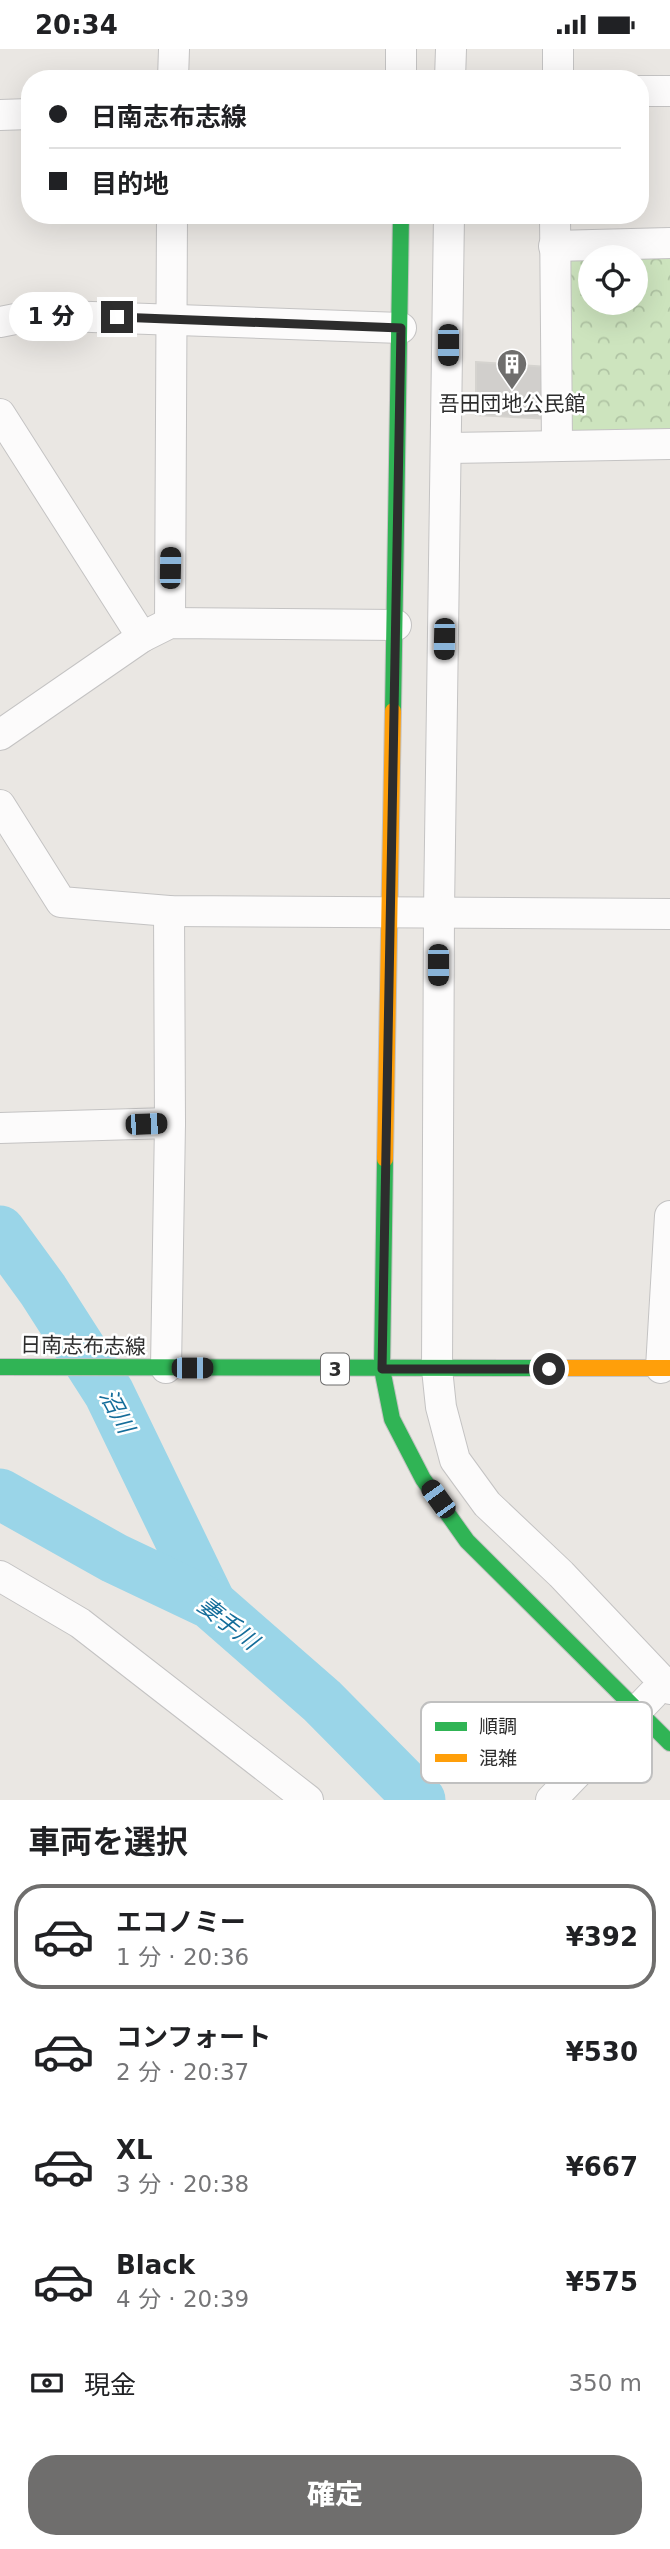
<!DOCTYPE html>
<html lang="ja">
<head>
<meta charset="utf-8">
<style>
	body { margin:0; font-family:"DejaVu Sans","Noto Sans JP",sans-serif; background:#f6f6f6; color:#202124; height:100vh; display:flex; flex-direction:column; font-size:26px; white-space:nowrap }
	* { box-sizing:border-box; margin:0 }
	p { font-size:23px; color:#757577 }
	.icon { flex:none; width:38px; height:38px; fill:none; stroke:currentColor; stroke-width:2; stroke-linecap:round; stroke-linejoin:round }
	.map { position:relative; height:1751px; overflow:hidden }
	.side { display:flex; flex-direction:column; background:#fff; flex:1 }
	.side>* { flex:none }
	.hud { position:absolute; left:21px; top:21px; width:628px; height:154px; border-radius:28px; box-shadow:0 7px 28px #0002; display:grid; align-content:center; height:154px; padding:0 28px; background:#fff }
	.controls { position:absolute; left:578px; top:196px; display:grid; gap:14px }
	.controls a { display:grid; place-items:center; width:70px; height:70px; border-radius:50%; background:#fff; box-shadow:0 7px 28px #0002; font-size:35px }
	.end { position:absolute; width:32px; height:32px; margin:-16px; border:9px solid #2d2d2d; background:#fff; box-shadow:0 0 0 4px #fff }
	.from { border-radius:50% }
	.bubble { position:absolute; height:49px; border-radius:24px; background:#fff; box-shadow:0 7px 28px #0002; font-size:23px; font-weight:800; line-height:49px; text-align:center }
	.car { position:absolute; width:21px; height:42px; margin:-21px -10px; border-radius:9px; box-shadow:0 0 5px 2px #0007; background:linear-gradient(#222 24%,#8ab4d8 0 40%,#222 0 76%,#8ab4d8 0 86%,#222 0) }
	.hud b { display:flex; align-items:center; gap:24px; height:66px; font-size:26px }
	.hud b+b { border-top:2px solid #e0e0e0 }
	.hud i { width:18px; height:18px; background:#202124 }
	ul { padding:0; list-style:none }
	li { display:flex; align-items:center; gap:21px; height:105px; margin:0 14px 10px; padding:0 14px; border:4px solid transparent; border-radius:28px }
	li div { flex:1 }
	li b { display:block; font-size:26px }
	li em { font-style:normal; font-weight:800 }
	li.active { border-color:#6f6e6d }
	li>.icon { width:63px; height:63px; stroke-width:1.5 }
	h2 { padding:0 28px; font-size:32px; line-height:84px }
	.pay { display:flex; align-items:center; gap:18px; height:77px; padding:0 28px; font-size:26px }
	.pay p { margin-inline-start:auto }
	.primary-button { display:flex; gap:14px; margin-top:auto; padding:14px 28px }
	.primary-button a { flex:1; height:80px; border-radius:28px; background:#6f6e6d; color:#fff; font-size:28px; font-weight:800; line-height:80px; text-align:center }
	.status { display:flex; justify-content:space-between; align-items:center; height:49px; padding:0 35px; background:#fff; direction:ltr }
	.status svg { height:19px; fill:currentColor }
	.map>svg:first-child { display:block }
	.forest { fill:url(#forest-crowns); fill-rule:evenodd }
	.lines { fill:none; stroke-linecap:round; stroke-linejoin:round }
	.river { stroke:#9ad5e8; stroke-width:51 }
	.building { fill:#d1cfcc; stroke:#d5d3cf; stroke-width:2 }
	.street-casing { stroke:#c4c3c3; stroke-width:32 }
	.fast-casing { stroke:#c4c3c3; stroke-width:18 }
	.slow-casing { stroke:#c4c3c3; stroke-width:18 }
	.street { stroke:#fcfbfb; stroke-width:30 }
	.fast { stroke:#30b455; stroke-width:16 }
	.slow { stroke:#ff9f0a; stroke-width:16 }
	.route { stroke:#2d2d2d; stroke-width:9 }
	.labels { text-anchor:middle; stroke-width:5; stroke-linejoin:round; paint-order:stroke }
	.shield { fill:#fff; stroke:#6c6c6c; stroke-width:2 }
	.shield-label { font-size:19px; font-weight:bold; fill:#2d2d2d }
	.poi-label { font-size:21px; fill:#2d2d2d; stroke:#fff }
	.street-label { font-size:21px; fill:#2d2d2d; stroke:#fff }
	.water-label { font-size:23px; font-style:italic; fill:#146d9a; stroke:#fff }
	.key { fill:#fff; stroke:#c0c0c0; stroke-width:2 }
	.key-label { font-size:19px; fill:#2d2d2d }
</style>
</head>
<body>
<div class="status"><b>20:34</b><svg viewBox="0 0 49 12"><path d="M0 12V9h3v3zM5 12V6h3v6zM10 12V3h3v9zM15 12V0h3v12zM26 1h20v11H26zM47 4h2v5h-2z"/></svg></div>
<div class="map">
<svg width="670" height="1751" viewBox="0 0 670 1751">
	<defs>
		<pattern id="forest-crowns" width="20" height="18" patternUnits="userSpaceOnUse" patternTransform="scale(1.75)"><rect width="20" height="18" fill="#cde4be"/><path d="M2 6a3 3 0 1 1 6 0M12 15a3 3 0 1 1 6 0" fill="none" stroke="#b0c4a4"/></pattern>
	</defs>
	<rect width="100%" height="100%" fill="#eae7e3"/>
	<path class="forest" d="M670,203V390L557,388L564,204ZM590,208H635V254H590Z"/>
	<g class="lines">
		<g class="river">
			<path d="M0,1182L43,1241L109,1344L211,1555"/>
			<path d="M0,1445L114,1509L211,1555L322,1652L420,1751"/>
		</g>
	</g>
	<path class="building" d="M476,313L548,318L549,370L476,366Z"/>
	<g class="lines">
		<g class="street-casing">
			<g id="street">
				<path d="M558,0V30"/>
				<path d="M173,30L174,0"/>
				<path d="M401,30V0"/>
				<path d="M450,30L451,0"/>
				<path d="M640,42H670"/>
				<path d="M0,66L30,65"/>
				<path d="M449,166L439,862L437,1320L441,1358L455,1411L487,1455L561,1525L670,1640"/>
				<path d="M555,166L557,395"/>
				<path d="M554,197L670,194"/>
				<path d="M0,273L35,266L401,279"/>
				<path d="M0,365L142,588"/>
				<path d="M448,399L670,395"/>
				<path d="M170,574L172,166"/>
				<path d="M0,686L142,588L170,574L396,576"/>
				<path d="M0,756L61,853L169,862L670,865"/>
				<path d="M0,1079L170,1074"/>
				<path d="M166,1319L170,1074L169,862"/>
				<path d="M661,1319L670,1167"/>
				<path d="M0,1527L80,1574L308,1751"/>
				<path d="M551,1751L653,1645"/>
			</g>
		</g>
		<g class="fast-casing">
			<g id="fast">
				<path d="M393,662L401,166"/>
				<path d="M385,1110L382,1320L392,1370L423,1430L467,1492L670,1694"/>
				<path d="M0,1318L550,1319"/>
			</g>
		</g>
		<g class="slow-casing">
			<g id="slow">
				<path d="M385,1110L393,662"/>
				<path d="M550,1319H670"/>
			</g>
		</g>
		<use href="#street" class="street"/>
		<use href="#fast" class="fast"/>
		<use href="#slow" class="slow"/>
	</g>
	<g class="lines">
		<path class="route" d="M117,268L401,279L382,1320H549"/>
	</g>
	<defs>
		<g id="building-pin" transform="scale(1.575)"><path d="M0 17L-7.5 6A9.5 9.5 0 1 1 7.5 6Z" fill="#6f6e6d" stroke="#fff"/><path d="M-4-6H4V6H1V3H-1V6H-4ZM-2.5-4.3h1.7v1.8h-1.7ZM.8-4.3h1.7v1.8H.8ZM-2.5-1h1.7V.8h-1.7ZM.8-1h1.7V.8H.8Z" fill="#fff"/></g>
	</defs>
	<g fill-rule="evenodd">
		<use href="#building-pin" x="512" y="315"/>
	</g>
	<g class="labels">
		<rect class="shield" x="321" y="1304.5" width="28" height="31" rx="5"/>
		<g class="shield-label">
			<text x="335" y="1327">3</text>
		</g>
		<g class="poi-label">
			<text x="512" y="362">吾田団地公民館</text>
		</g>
		<g class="street-label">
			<text transform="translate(83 1297) rotate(1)" y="7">日南志布志線</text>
		</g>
		<g class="water-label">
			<text transform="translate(117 1362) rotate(62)" y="8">沼川</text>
			<text transform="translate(228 1574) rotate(38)" y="8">妻手川</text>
		</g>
	</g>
	<rect x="421" y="1653" width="231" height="81" rx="10" class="key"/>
	<rect x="435" y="1673" width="32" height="9" fill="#30b455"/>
	<rect x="435" y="1705" width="32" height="8" fill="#ff9f0a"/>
	<g class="key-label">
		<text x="479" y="1684">順調</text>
		<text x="479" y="1716">混雑</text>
	</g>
</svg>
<div class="controls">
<a><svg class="icon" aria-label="locate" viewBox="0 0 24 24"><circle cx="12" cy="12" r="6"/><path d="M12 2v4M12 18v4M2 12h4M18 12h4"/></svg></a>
</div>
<i class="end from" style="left:549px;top:1320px"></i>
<i class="end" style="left:117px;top:268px"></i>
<div class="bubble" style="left:9px;top:243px;width:84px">1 分</div>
<i class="car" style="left:448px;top:296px;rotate:180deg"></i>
<i class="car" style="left:170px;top:519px;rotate:1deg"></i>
<i class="car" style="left:444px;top:590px;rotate:181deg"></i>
<i class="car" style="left:438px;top:916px;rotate:180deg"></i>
<i class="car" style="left:146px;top:1075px;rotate:88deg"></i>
<i class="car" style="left:192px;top:1319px;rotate:90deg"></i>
<i class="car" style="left:438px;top:1450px;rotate:324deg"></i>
<div class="hud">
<b><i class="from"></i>日南志布志線</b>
<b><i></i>目的地</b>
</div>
</div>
<section class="side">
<h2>車両を選択</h2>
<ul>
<li class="active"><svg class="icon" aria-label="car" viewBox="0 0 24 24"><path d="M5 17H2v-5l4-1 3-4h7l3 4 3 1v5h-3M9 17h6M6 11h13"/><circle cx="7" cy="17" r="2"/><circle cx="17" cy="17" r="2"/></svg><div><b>エコノミー</b><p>1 分 · 20:36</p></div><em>¥392</em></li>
<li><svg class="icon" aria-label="car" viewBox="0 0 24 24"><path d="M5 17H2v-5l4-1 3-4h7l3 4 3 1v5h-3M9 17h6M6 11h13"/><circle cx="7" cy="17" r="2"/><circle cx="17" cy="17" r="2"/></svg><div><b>コンフォート</b><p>2 分 · 20:37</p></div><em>¥530</em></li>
<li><svg class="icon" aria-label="car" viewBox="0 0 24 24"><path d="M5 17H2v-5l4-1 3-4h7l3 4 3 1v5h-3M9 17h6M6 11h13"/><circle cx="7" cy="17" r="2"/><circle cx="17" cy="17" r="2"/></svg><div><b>XL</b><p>3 分 · 20:38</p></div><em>¥667</em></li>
<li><svg class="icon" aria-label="car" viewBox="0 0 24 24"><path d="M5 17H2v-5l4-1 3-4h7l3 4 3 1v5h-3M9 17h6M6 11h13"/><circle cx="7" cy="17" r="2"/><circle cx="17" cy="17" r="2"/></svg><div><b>Black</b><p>4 分 · 20:39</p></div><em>¥575</em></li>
</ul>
<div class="pay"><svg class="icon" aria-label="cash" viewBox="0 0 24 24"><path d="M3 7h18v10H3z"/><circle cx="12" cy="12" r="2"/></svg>現金<p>350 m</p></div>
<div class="primary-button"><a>確定</a></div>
</section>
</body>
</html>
